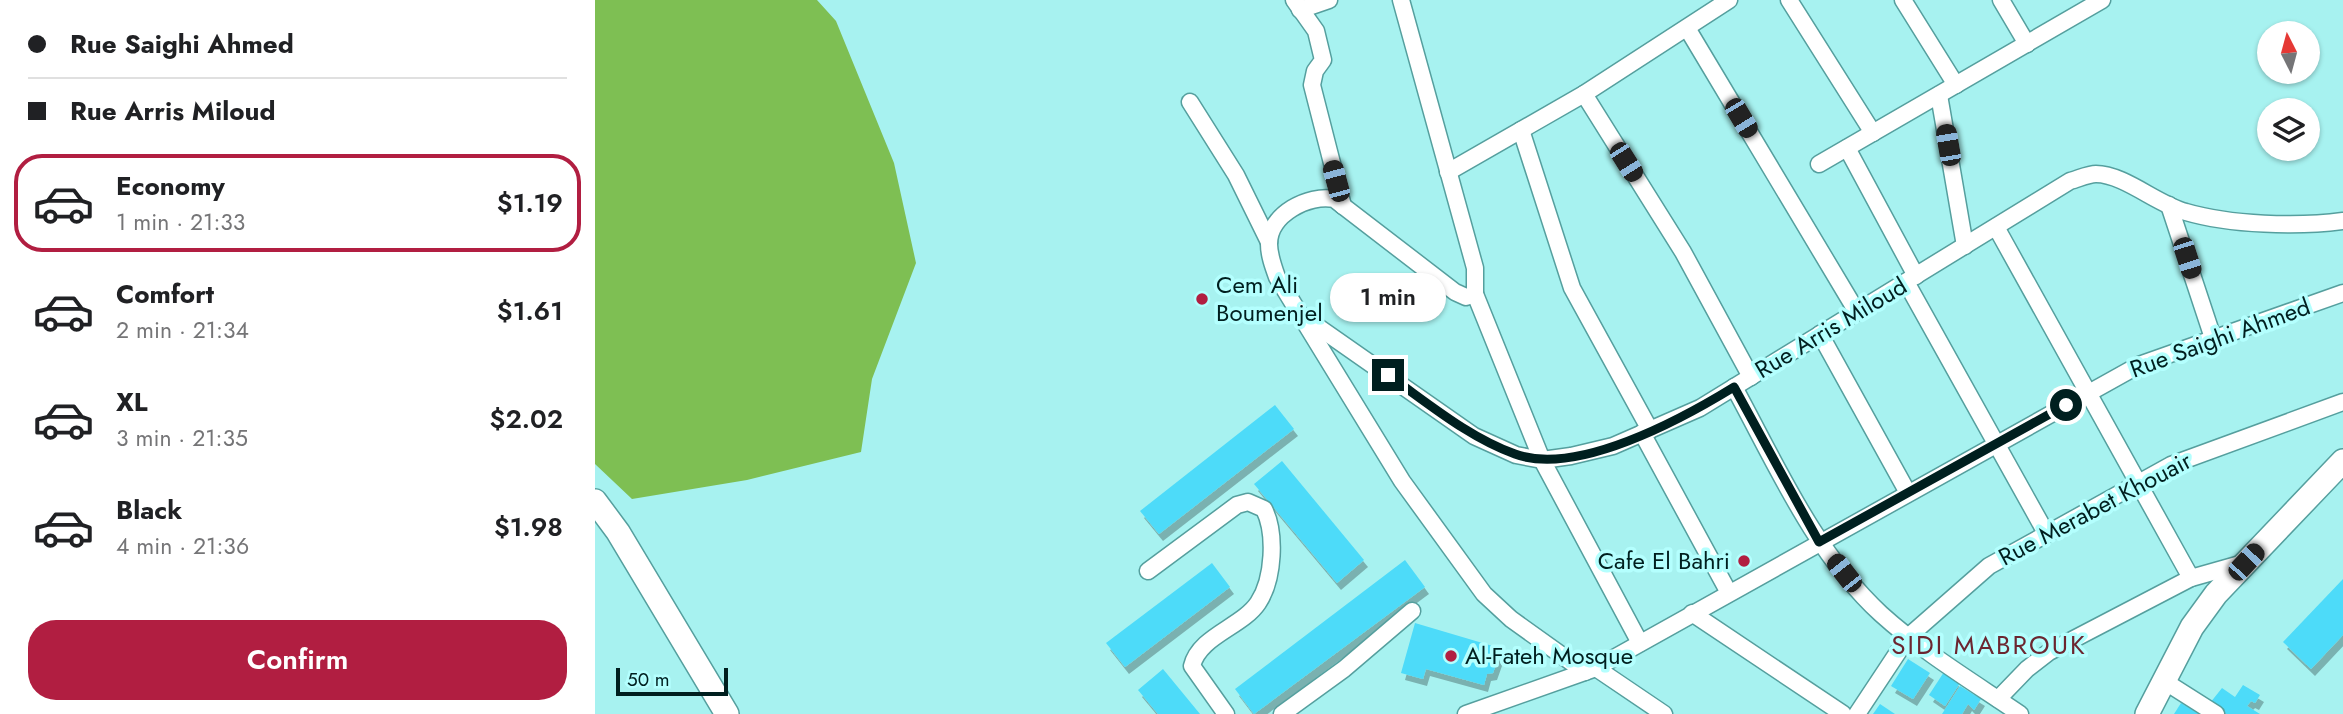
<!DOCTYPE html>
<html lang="en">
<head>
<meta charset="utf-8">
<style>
	body { margin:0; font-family:Jost,sans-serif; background:#f6f6f6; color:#202124; height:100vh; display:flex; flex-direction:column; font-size:26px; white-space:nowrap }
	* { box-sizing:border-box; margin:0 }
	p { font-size:23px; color:#757577 }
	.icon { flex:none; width:38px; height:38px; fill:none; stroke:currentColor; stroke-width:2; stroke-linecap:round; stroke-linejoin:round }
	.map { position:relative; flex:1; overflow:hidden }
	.panel { display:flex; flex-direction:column; background:#fff; width:595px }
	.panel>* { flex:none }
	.banner { display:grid; align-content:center; height:154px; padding:0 28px; background:#fff }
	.needle { width:46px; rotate:354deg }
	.buttons { position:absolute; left:1662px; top:21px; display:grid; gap:14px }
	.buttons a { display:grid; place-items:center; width:63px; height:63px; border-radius:50%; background:#fff; box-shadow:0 2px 5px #0004; font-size:35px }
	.scale { position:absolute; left:21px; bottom:18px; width:112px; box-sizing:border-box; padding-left:7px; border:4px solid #001f1f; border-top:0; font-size:19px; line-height:24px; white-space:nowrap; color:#001f1f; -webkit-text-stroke:5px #b4fffe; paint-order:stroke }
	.end { position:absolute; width:32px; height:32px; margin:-16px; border:9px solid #001f1f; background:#fff; box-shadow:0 0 0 4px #fff }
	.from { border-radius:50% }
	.bubble { position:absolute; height:49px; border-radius:24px; background:#fff; box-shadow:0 2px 5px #0004; font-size:23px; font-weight:600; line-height:49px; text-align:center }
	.car { position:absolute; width:21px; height:42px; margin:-21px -10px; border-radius:9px; box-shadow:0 0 5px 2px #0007; background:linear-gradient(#222 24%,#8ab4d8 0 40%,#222 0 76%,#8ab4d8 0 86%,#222 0) }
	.banner b { display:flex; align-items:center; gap:24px; height:66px; font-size:26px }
	.banner b+b { border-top:2px solid #e0e0e0 }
	.banner i { width:18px; height:18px; background:#202124 }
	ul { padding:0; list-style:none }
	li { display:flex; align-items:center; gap:21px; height:98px; margin:0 14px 10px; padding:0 14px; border:4px solid transparent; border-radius:28px }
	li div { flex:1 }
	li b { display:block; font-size:26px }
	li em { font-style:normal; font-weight:600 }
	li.active { border-color:#b11e41 }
	li>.icon { width:63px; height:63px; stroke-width:1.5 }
	.action { display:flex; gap:14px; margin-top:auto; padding:14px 28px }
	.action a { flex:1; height:80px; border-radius:28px; background:#b11e41; color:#fff; font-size:28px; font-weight:600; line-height:80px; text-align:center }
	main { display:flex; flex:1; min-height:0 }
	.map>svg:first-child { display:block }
	.forest { fill:#7ebf53 }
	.building { fill:#4ddbf9; filter:url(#shadow) }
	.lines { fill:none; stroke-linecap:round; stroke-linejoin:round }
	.street-casing { stroke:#559f9e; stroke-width:19 }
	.secondary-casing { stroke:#559f9e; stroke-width:26 }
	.street { stroke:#fff; stroke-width:16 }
	.secondary { stroke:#fff; stroke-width:23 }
	.route { stroke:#001f1f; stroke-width:9 }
	.poi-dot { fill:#b11e41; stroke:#b4fffe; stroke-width:2.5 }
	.labels { text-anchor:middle; stroke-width:7; stroke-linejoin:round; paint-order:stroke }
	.poi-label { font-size:24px; fill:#001f1f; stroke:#b4fffe; text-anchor:start }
	.street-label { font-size:24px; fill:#001f1f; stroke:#b4fffe }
	.neighbourhood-label { font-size:26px; letter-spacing:2px; fill:#6c2630; stroke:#b4fffe }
</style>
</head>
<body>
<main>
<section class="panel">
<div class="banner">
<b><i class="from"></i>Rue Saighi Ahmed</b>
<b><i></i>Rue Arris Miloud</b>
</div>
<ul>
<li class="active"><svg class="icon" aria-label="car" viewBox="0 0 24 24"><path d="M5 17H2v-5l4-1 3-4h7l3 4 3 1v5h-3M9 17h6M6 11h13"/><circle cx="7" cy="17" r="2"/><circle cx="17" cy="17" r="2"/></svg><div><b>Economy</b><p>1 min · 21:33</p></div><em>$1.19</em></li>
<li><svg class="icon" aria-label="car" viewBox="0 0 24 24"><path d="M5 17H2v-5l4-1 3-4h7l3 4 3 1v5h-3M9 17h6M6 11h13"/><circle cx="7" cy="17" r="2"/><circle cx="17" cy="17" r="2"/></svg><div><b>Comfort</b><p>2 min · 21:34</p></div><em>$1.61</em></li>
<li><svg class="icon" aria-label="car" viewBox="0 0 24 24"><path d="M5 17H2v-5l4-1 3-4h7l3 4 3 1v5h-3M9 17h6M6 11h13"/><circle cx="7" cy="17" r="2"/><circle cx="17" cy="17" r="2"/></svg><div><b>XL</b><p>3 min · 21:35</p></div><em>$2.02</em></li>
<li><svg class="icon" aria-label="car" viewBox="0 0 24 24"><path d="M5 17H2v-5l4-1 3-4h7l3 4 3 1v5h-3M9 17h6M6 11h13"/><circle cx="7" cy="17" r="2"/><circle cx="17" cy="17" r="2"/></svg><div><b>Black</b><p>4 min · 21:36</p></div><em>$1.98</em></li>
</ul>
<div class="action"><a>Confirm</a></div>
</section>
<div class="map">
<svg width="1748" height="714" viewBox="0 0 1748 714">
	<defs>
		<filter id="shadow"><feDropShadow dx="4" dy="7" stdDeviation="0" flood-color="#0004"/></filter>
	</defs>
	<rect width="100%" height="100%" fill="#a7f2f0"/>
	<path class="forest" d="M0,0H222L241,21L299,163L321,263L277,379L266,452L152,480L37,499L0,464Z"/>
	<g class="building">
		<path d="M680,405L699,429L564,534L545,511Z"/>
		<path d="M687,461L769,560L742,583L659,484Z"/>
		<path d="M810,560L830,587L659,714L640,689Z"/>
		<path d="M617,563L635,587L530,667L511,643Z"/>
		<path d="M1748,579V635L1716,669L1688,642Z"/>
		<path d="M820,623L901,647L900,653L903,659L898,673L892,674L889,685L831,669L828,679L806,673Z"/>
		<path d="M1313,659L1335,673L1318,699L1296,686Z"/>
		<path d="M568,669L605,714H563L543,690Z"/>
		<path d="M1349,672L1365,683L1350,706L1334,695Z"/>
		<path d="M1648,685L1665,695L1660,703L1656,701L1652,706L1665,714H1632L1615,703L1627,688L1640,697Z"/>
		<path d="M1365,686L1386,699L1379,710L1373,704L1367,714H1347Z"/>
		<path d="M1586,703L1604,714H1579Z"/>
		<path d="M1285,704L1300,714H1278Z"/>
	</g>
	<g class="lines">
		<g class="street-casing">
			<g id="street">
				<path d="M699,0L721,31L728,60L720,71L717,85L748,206"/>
				<path d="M806,0L880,268V294L871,297L860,292L739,199C714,194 674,214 674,244C674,255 678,266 682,277L807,481L889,594L916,619L990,672"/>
				<path d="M1194,0L1278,133"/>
				<path d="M1308,0L1361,85"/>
				<path d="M1406,0L1432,44"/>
				<path d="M705,10L734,0"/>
				<path d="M1092,28L1262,312"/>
				<path d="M989,94L1088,252L1156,377"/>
				<path d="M1344,95L1370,246"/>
				<path d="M595,102L641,175L674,242"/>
				<path d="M926,130L977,288L1055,430"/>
				<path d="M1252,148L1321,276"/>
				<path d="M1224,164L1507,0"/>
				<path d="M853,172L989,94L1134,0"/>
				<path d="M1574,205L1618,338"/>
				<path d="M1401,227L1596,578"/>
				<path d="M1311,282L1451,533"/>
				<path d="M880,294L947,460L1045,643"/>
				<path d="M706,315L879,436L921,455L947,460L976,456L1018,446L1105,408L1475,181C1483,179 1493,174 1501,174C1529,174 1563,205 1591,212C1635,225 1703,227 1748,221"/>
				<path d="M1225,334L1313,493"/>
				<path d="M1139,387C1182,466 1219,552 1286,614C1328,652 1378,682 1425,714"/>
				<path d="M1047,433L1134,593"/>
				<path d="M553,571L642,505L653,502L669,509C681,533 679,579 663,603C647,627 604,636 597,666L631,714"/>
				<path d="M1097,613L1248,714"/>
				<path d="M1001,668L1069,714"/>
				<path d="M1569,681L1621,714"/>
				<path d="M1403,699L1432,669L1454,652L1596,578L1649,563"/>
				<path d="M687,714L749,669L817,611"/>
				<path d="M871,714L1001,668L1544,365L1748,293"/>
				<path d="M1262,714L1313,637L1394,566L1576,465L1748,402"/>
			</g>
		</g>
		<g class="secondary-casing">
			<g id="secondary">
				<path d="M0,501L23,532L132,714"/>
				<path d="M1552,714L1597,627L1621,594L1748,461"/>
			</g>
		</g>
		<use href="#street" class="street"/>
		<use href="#secondary" class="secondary"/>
	</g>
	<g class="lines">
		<path class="route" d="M793,375C833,403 873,437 920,454C981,477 1087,419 1139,387L1224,542L1471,405"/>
	</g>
	<g class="poi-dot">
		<circle cx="607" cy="299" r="7"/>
		<circle cx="1149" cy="561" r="7"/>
		<circle cx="856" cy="656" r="7"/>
	</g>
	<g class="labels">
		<g class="poi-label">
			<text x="621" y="293">Cem Ali<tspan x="621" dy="28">Boumenjel</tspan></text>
			<text x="1135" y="569" text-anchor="end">Cafe El Bahri</text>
			<text x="870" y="664">Al-Fateh Mosque</text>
		</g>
		<g class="street-label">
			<text transform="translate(1236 328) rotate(-31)" y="8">Rue Arris Miloud</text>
			<text transform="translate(1625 338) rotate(-20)" y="8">Rue Saighi Ahmed</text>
			<text transform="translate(1500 509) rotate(-28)" y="8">Rue Merabet Khouair</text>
		</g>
		<g class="neighbourhood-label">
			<text x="1394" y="654">SIDI MABROUK</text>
		</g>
	</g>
</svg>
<div class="buttons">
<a><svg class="needle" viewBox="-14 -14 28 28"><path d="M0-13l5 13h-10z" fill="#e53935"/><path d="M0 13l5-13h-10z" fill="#757577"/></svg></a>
<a><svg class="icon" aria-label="layers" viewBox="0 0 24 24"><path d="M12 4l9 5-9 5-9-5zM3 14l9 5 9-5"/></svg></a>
</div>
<div class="scale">50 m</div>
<i class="end from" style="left:1471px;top:405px"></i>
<i class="end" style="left:793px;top:375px"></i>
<div class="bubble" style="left:735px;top:273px;width:116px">1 min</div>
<i class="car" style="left:1146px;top:118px;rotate:149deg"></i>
<i class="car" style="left:1353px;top:145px;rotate:350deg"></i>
<i class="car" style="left:1031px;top:162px;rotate:148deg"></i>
<i class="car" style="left:741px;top:181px;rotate:345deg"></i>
<i class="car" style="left:1592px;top:258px;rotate:162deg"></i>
<i class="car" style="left:1651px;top:562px;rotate:43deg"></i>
<i class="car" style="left:1249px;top:573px;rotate:322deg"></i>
</div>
</main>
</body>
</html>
